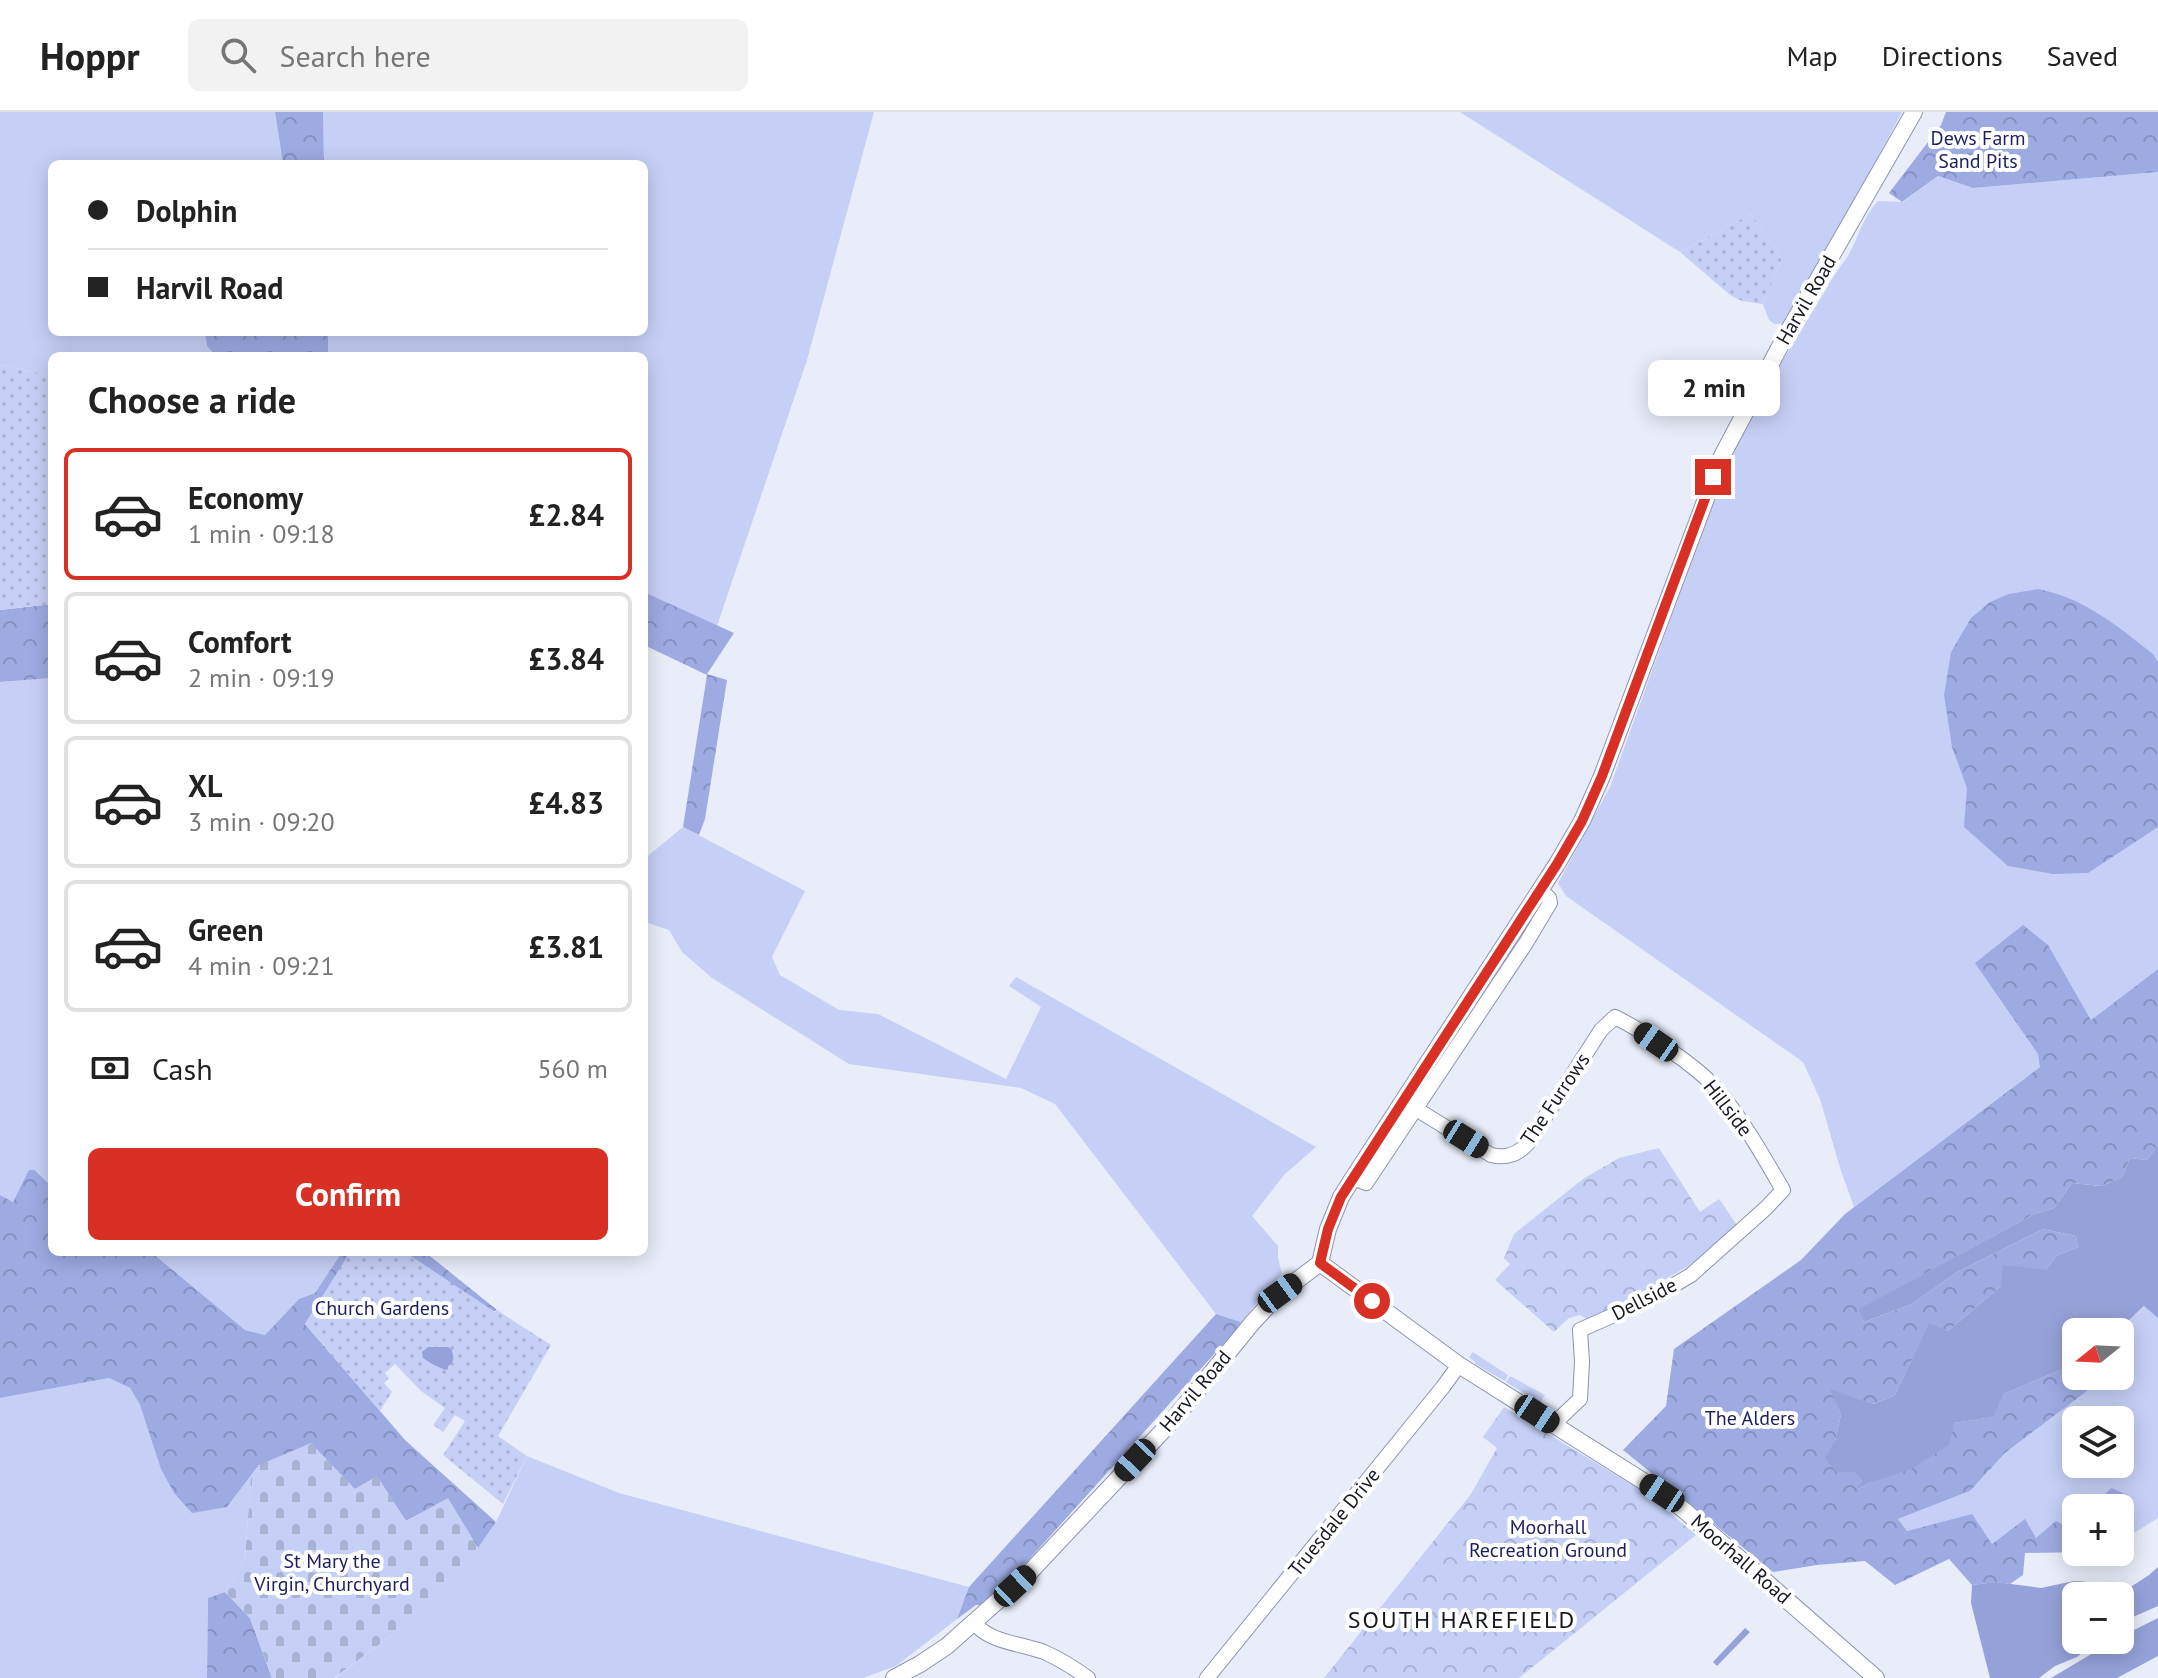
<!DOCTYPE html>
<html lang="en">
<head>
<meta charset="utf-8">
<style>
	body { margin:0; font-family:"PT Sans",sans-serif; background:#f2f2f2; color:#222; height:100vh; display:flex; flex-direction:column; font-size:30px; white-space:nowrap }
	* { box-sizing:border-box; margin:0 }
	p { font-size:26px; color:#767676 }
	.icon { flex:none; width:44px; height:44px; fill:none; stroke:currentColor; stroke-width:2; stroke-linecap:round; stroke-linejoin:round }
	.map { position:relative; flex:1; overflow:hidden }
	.details { position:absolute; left:48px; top:240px; width:600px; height:904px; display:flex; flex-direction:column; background:#fff; border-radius:12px; box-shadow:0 4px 20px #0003 }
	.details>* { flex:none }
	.hud { position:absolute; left:48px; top:48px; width:600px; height:176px; border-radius:12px; box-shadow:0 4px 20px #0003; display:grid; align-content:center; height:176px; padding:0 40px; background:#fff }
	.needle { width:52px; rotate:252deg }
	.tools { position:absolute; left:2062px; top:1206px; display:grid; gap:16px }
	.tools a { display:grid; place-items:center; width:72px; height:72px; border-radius:12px; background:#fff; box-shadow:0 4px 20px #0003; font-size:40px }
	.end { position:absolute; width:36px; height:36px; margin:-18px; border:10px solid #d93025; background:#fff; box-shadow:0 0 0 4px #fff }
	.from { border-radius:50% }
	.bubble { position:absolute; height:56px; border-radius:12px; background:#fff; box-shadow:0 4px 20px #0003; font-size:26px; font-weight:700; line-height:56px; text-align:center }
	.car { position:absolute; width:24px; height:48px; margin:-24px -12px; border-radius:10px; box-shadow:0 0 6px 2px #0007; background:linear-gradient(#222 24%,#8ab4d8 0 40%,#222 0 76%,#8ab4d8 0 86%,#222 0) }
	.hud b { display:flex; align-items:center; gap:28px; height:76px; font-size:30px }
	.hud b+b { border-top:2px solid #e0e0e0 }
	.hud i { width:20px; height:20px; background:#222 }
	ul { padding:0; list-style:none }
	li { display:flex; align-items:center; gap:24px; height:132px; margin:0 16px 12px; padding:0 24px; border:4px solid #e0e0e0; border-radius:12px }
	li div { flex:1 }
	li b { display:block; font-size:30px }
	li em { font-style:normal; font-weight:700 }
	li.selected { border-color:#d93025 }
	li>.icon { width:72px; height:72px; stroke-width:1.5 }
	h2 { padding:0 40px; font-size:36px; line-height:96px }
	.pay { display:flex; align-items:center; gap:20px; height:88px; padding:0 40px; font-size:30px }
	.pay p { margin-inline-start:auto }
	.cta { display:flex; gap:16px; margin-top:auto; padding:16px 40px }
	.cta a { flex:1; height:92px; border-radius:12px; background:#d93025; color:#fff; font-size:32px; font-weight:700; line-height:92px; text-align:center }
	header { display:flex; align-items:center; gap:48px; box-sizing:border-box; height:112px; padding:0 40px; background:#fff; border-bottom:2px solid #e0e0e0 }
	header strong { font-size:38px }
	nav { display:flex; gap:44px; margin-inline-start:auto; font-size:28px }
	.search { width:560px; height:72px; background:#f2f2f2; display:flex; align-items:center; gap:20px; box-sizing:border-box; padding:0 28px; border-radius:12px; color:#767676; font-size:30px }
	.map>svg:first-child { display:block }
	.grass { fill:#c6d0f6; fill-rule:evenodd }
	.forest { fill:url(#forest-crowns) }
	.cemetery { fill:url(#cemetery-stones) }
	.park { fill:url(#park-crowns) }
	.garden { fill:url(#garden-dots) }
	.water { fill:#95a2d9 }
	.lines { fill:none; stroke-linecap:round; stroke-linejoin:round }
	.minor-casing { stroke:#8d94b1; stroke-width:16 }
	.tertiary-casing { stroke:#8d94b1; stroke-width:18 }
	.minor { stroke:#fff; stroke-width:14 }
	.tertiary { stroke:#fff; stroke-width:16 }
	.route { stroke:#d93025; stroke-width:10 }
	.labels { text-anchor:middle; stroke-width:8; stroke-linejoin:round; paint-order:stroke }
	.park-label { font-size:20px; fill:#1c1f5f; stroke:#fff }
	.street-label { font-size:20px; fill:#161823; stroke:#fff }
	.quarter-label { font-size:24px; letter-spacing:2px; fill:#161823; stroke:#fff }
</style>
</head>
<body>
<header>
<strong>Hoppr</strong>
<div class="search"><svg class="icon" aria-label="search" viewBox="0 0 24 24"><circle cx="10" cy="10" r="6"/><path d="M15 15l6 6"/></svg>Search here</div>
<nav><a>Map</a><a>Directions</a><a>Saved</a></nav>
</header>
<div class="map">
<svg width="2158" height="1566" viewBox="0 0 2158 1566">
	<defs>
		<pattern id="forest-crowns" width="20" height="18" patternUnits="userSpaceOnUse" patternTransform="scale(2)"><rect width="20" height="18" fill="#9eabe3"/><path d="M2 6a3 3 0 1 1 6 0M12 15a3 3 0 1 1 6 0" fill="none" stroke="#8792c2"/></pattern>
		<pattern id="cemetery-stones" width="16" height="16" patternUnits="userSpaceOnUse" patternTransform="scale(2)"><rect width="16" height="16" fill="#c6d0f6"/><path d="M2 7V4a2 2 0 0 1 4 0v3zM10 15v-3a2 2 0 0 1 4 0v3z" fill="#a9b2d3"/></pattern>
		<pattern id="park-crowns" width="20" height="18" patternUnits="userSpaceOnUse" patternTransform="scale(2)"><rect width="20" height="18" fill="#c6d0f6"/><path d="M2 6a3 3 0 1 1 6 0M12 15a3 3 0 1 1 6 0" fill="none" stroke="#a9b2d3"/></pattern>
		<pattern id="garden-dots" width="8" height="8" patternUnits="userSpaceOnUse" patternTransform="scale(2)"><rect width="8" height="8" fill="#c6d0f6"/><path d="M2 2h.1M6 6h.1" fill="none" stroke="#a9b2d3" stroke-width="1.8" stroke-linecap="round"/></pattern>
	</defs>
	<rect width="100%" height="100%" fill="#e9edf9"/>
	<g class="grass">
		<path d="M0,0H275L283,52H52V220H205L207,234L213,241V244H52V264L0,253Z"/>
		<path d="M323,0H874L807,248L717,514L644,480V244H328V220H644V52H324Z"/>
		<path d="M1460,0H1902L1830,135L1784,211L1774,212L1769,208L1763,192L1782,146L1751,102L1680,140Z"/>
		<path d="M2158,60V857L2091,908L2040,955L1854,1095L1841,1059L1820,987L1803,950L1566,784L1558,771L1610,675L1722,365L1746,315L1770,269L1827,176C1833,163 1842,154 1849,142C1859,124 1863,105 1878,89L1903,90L1938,64L1973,76Z"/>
		<path d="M52,566V1075L36,1058L12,1091L0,1083V570Z"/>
		<path d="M683,715L805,779L772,845L780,863L839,898L878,902L1006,967L1041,895L1009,874L1016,865L1316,1035L1284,1063L1252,1104L1278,1134V1146L1282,1161L1241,1210L1216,1202L1055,992L1021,976L849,952L712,866L682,840L669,818L648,811L644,814V747Z"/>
		<path d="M151,1140H342L315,1181L299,1187L265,1223L245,1218Z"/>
		<path d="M2145,1194L2158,1206V1406L2123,1428V1416L2133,1401L2111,1376L2092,1396H2076V1413L2072,1417L2035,1427L1992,1433L1972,1403L1907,1419L1898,1407L1970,1379L2005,1341L2095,1273L2096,1264H2120V1238L2130,1233L2125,1212ZM2076,1308H2120V1352H2076Z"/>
		<path d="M1473,1240L1508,1263L1505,1269L1475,1252V1250L1469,1245Z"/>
		<path d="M1510,1264L1545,1283L1540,1291L1506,1270Z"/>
		<path d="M109,1266L130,1276L140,1293L151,1324L227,1395L251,1364L245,1447L225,1480L208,1486L207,1566H0V1286Z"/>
		<path d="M527,1344L619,1381L969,1475L957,1507L896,1554L863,1566H337L336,1565L392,1523L478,1436L496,1410Z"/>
	</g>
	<g class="forest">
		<path d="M275,0H323L324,52H283Z"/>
		<path d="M1946,0H2158V60L1973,76L1938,64L1902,90L1889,81L1941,13Z"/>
		<path d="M205,220H328V244H213V241L207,234Z"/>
		<path d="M2038,477C2085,486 2117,514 2153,542L2158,550V715L2088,761L2054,762L2008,754L1964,715L1967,676L1952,635L1944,583L1951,540L1971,506L1990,490L2009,482Z"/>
		<path d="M644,480L734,521L707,562L727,568L705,707L699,723L683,715L707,563L644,533Z"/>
		<path d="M52,492V566L0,570V498Z"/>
		<path d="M2023,813L2048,833L2091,908L2158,857V1033L2147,1048L2130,1046L2122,1065L2101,1074L2072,1071L2054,1096L2034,1102L1860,1197L1864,1210L1912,1192L1957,1160L2043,1117L2076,1124L2078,1135L2056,1144L2046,1158L2001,1174L1948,1219L1929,1212L1895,1283L1874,1292L1831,1278L1841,1303L1835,1329L1862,1369L1858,1377L1869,1371L1954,1311L1992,1305L2004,1282L2076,1251V1264H2096L2095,1273L2005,1341L1970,1379L1898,1407L1907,1419L1972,1402L1992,1432L2025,1407L2036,1426L2056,1409L2072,1417L2076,1413V1440H2084L2025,1441L2023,1463L2010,1472L1996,1470L1972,1473L1949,1447L1895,1473L1865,1449L1817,1453L1773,1460L1623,1338L1666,1294L1674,1237L1801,1148L1845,1102L2040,955L2038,942L1975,851Z"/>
		<path d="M29,1058H35L52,1075V1140H151L245,1218L265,1223L299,1187L315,1181L342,1140H425L497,1198L458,1214L319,1190L305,1212L405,1328L496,1410L478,1436L448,1387L406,1409L377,1365L355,1377L259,1353L227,1395L192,1401L174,1381L161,1357L140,1293L130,1276L109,1266L0,1286V1083L13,1090Z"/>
		<path d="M1216,1202L1241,1210L1235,1219L988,1493H976L957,1507L969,1475Z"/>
		<path d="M2111,1376L2128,1383L2133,1401L2123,1428H2120V1396H2092Z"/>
		<path d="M225,1480L250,1506L272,1566H207L208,1486Z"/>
	</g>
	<path class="cemetery" d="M311,1331L355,1377L377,1364L406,1409L448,1386L478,1436L392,1523L334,1566H272L250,1506L225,1480L245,1447L251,1364L259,1353Z"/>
	<g class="park">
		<path d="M1659,1036L1700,1100L1719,1087L1737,1113L1697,1149L1632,1186L1587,1207L1580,1203L1569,1206L1554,1220L1495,1168L1510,1152L1504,1146L1514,1122L1583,1067L1619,1046Z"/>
		<path d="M1504,1295L1649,1383L1696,1423L1519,1566H1324L1471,1382L1497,1336L1483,1325Z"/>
	</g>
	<g class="garden">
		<path d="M1751,102L1782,146L1763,192L1742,189L1730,183L1680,140Z"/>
		<path d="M0,253L52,264V492L0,498Z"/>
		<path d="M350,1140H405L495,1200L497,1198L551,1233L498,1324L527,1344L503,1392L443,1343L465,1309L455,1303L443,1320L433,1313L445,1296L421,1279L395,1252L385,1261L389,1266L384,1271L392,1280L380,1299L305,1212Z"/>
	</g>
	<g class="water">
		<path d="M2158,1033V1206L2144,1194L2125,1212L2130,1233L2120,1238V1220H2076V1251L2004,1282L1993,1305L1954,1311L1949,1333L1911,1357L1869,1371L1856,1378L1862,1369L1855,1360H1836L1825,1346L1835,1329L1841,1303L1830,1277L1874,1292L1895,1283L1929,1211L1948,1219L2001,1174L2003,1153L2046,1158L2056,1144L2078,1135L2076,1124L2043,1117L1957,1160L1912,1192L1864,1210L1859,1197L2034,1102L2054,1096L2072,1071L2101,1074L2122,1065L2130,1046L2147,1048Z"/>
		<path d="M428,1235H448L451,1237C454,1243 455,1251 448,1254V1257L445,1258C437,1254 431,1252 423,1246L422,1240Z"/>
		<path d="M2158,1455V1494L2133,1505L2120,1515V1484H2117L2149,1463Z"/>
		<path d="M2074,1469C2091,1469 2101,1473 2114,1484H2076V1528H2099L2077,1545L2055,1554L2039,1566H1990L1971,1491L1972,1473L1996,1470L2041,1476Z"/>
		<path d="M2158,1506V1544L2117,1566H2051L2115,1528H2120V1525Z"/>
		<path d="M1745,1516L1750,1520L1717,1554L1713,1550Z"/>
	</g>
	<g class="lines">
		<g class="minor-casing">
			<g id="minor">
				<path d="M1403,989L1491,1043C1507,1047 1519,1042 1529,1030L1601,918L1615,905C1643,919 1689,949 1711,971C1740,1002 1762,1042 1783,1078L1766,1096L1691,1163L1650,1187L1580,1218L1582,1250L1580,1287L1561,1305L1555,1314"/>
				<path d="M1353,1066L1366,1071L1526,831L1550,791L1549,786L1540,778"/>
				<path d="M974,1511C991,1531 1020,1531 1044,1540C1060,1547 1074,1556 1088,1566"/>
				<path d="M1207,1566L1443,1275L1459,1253"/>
			</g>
		</g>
		<g class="tertiary-casing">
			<g id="tertiary">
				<path d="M1320,1151L1459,1253L1662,1381L1685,1399L1876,1566"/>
				<path d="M894,1566L920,1552L947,1534L1030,1460L1173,1308L1253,1210L1280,1181L1320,1151L1328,1117L1341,1085L1353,1066L1557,752L1582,709L1602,664L1722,344L1786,223L1914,0"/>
			</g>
		</g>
		<use href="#minor" class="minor"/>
		<use href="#tertiary" class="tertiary"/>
	</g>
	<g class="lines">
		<path class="route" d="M1372,1189L1320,1151L1328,1117L1341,1085L1557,752L1582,709L1602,664L1713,365"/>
	</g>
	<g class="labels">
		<g class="park-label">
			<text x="1978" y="33">Dews Farm<tspan x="1978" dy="23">Sand Pits</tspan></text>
			<text x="382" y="1203">Church Gardens</text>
			<text x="1750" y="1313">The Alders</text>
			<text x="1548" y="1422">Moorhall<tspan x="1548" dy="23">Recreation Ground</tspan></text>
			<text x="332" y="1456">St Mary the<tspan x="332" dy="23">Virgin, Churchyard</tspan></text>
		</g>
		<g class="street-label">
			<text transform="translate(1806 188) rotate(-60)" y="7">Harvil Road</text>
			<text transform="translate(1555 987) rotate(-56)" y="7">The Furrows</text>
			<text transform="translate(1728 996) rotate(52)" y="7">Hillside</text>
			<text transform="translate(1644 1187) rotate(-27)" y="7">Dellside</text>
			<text transform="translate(1195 1279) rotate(-50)" y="7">Harvil Road</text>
			<text transform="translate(1334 1410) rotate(-51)" y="7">Truesdale Drive</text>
			<text transform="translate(1741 1447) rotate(41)" y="7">Moorhall Road</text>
		</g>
		<g class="quarter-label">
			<text x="1462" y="1516">SOUTH HAREFIELD</text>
		</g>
	</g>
</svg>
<div class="tools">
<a><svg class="needle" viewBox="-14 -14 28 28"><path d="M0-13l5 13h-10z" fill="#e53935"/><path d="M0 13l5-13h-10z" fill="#767676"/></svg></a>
<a><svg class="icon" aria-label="layers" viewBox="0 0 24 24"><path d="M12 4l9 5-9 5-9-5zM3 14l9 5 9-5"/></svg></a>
<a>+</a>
<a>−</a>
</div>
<i class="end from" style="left:1372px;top:1189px"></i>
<i class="end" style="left:1713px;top:365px"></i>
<div class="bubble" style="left:1648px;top:248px;width:132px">2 min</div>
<i class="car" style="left:1656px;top:930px;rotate:305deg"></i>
<i class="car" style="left:1466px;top:1027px;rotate:122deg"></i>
<i class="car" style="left:1280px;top:1181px;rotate:54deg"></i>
<i class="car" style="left:1537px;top:1302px;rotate:123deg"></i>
<i class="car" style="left:1135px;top:1348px;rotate:223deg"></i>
<i class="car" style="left:1662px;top:1381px;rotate:303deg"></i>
<i class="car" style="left:1015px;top:1474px;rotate:47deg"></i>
<div class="hud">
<b><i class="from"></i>Dolphin</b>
<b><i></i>Harvil Road</b>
</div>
<section class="details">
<h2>Choose a ride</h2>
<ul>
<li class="selected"><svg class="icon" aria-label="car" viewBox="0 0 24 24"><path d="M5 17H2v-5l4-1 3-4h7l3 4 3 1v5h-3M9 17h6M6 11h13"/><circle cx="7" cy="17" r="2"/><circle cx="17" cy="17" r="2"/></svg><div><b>Economy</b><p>1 min · 09:18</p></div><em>£2.84</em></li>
<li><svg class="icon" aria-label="car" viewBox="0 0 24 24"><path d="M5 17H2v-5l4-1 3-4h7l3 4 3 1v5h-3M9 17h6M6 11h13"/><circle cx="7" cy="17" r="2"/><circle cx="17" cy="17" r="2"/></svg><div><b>Comfort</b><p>2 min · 09:19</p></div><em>£3.84</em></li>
<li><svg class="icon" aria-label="car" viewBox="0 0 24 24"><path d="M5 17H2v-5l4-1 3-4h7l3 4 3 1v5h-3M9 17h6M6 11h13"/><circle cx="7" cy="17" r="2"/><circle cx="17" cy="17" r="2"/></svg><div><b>XL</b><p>3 min · 09:20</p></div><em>£4.83</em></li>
<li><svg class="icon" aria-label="car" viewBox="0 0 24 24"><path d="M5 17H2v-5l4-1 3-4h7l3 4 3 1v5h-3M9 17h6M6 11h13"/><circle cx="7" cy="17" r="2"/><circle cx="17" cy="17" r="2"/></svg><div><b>Green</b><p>4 min · 09:21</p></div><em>£3.81</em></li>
</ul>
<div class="pay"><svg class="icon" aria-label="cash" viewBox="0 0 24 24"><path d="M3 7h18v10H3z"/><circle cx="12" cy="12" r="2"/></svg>Cash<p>560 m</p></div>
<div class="cta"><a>Confirm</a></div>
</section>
</div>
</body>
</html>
